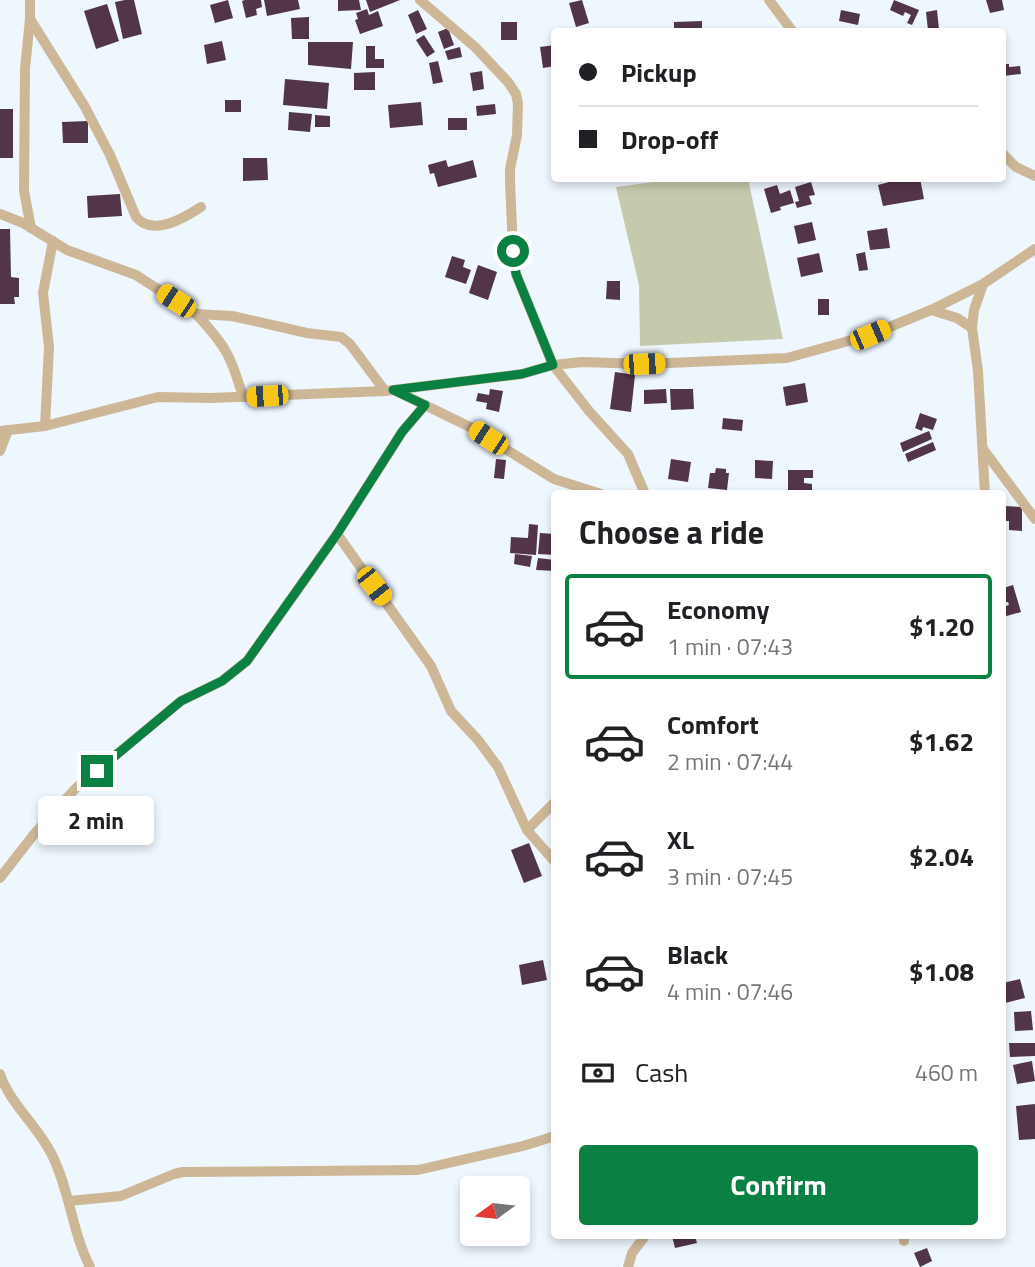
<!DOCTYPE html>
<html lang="en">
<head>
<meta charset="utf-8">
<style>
	body { margin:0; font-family:"Titillium Web",sans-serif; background:#f2f2f2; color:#202124; height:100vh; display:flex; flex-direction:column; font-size:26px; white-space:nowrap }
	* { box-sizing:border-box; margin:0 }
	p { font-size:23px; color:#757577 }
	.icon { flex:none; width:38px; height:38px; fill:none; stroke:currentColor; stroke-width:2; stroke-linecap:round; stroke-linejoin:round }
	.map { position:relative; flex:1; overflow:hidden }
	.details { position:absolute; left:551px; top:490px; width:455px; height:749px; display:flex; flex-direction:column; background:#fff; border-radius:7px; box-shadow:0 4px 10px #0003 }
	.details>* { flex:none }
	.guide { position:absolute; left:551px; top:28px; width:455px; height:154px; border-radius:7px; box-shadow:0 4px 10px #0003; display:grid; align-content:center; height:154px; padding:0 28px; background:#fff }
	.needle { width:46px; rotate:255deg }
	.buttons { position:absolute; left:460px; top:1176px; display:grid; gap:14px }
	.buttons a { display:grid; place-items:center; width:70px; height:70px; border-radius:7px; background:#fff; box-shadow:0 4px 10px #0003; font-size:35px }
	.end { position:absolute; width:32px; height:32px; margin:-16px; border:9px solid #0b8043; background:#fff; box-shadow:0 0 0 4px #fff }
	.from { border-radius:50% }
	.bubble { position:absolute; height:49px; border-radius:7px; background:#fff; box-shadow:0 4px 10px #0003; font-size:23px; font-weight:700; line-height:49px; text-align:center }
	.car { position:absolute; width:21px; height:42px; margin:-21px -10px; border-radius:9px; box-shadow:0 0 5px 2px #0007; background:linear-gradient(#f5c518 24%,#345 0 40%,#f5c518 0 76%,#345 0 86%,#f5c518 0) }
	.guide b { display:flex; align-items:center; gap:24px; height:66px; font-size:26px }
	.guide b+b { border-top:2px solid #e0e0e0 }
	.guide i { width:18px; height:18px; background:#202124 }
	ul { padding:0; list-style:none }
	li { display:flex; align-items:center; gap:21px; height:105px; margin:0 14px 10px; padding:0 14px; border:4px solid transparent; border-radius:7px }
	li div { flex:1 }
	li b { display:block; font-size:26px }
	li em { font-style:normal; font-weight:700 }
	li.on { border-color:#0b8043 }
	li>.icon { width:63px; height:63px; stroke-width:1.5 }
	h2 { padding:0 28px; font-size:32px; line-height:84px }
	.pay { display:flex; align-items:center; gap:18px; height:77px; padding:0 28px; font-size:26px }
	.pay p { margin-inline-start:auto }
	.cta { display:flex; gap:14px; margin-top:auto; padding:14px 28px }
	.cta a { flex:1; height:80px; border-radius:7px; background:#0b8043; color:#fff; font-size:28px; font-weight:700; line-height:80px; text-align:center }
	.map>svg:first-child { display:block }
	.green { fill:#c6caad }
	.building { fill:#523548 }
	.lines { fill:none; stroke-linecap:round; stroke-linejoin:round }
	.minor { stroke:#cdb797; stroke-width:10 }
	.route { stroke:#0b8043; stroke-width:9 }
</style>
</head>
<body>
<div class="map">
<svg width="1035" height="1267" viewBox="0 0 1035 1267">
	<rect width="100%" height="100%" fill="#eef6fe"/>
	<path class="green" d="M685,178L748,179L783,339L640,346L639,285L616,187Z"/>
	<g class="building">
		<path d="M125,0H134L142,34L123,39L115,2Z"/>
		<path d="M228,0L233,18L215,23L210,5Z"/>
		<path d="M245,0H261L262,7L256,9L257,15L246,18L242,1Z"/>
		<path d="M264,0H298L300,9L267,16Z"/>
		<path d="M338,0H359L361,10L338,11Z"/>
		<path d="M366,0H400L370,12Z"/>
		<path d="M582,0L589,23L576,27L569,3Z"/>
		<path d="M894,0L919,10L912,25L907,23L911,15L905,12L903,16L890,10Z"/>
		<path d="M986,0H1002L1004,10L990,13Z"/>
		<path d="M107,4L119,41L96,49L84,11Z"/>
		<path d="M367,9L369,15L378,11L383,26L360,34L355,20L358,19L356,13Z"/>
		<path d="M418,10L427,29L416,34L408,15Z"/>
		<path d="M841,10L860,14L858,25L839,21Z"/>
		<path d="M937,10L939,29L928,30L926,12Z"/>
		<path d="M309,17V39H292L291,18Z"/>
		<path d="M702,21V32H674V22Z"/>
		<rect x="501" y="22" width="16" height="18"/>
		<path d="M448,28L454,45L444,49L438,32Z"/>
		<path d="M424,35L435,52L427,57L416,40Z"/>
		<path d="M222,41L226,60L207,64L204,45Z"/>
		<path d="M308,42H353L351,69L308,65Z"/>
		<path d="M555,45V66L543,68L540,47Z"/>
		<path d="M366,46H375V59H384V68H366Z"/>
		<path d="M460,47L462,57L448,60L445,51Z"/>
		<path d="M438,61L443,82L433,84L429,63Z"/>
		<path d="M1003,64H1009V67L1020,66L1021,74L1003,76Z"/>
		<path d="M482,71L484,89L473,91L470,73Z"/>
		<path d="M375,72V90H354V73Z"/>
		<path d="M285,79L329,83L327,109L283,105Z"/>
		<rect x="225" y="100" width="16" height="12"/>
		<path d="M421,102L423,125L390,128L388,105Z"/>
		<path d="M495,104L496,114L477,116L476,106Z"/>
		<rect x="0" y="109" width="13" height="49"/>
		<path d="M289,112L312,114L310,132L288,130Z"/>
		<path d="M315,115L330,116V127H315Z"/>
		<rect x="448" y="118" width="19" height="12"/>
		<path d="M88,121V143H63L62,122Z"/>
		<path d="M243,158H267L268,180L243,181Z"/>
		<path d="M446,160L448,167L473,160L477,177L438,187L434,173L430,174L428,165Z"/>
		<path d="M904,178H920L924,199L883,206L878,185Z"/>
		<path d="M811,182L815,195L809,196L812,204L797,208L795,202L799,201L795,187Z"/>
		<path d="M777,185L780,194L790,190L794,203L780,207L781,210L771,213L764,189Z"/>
		<path d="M120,194L122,216L88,218L87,196Z"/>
		<path d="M812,222L816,240L798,244L794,226Z"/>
		<path d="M887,228L890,248L870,250L867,231Z"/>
		<path d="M0,229H10L11,277L19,278V297H14L15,304H0Z"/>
		<path d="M865,252L868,270L859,271L856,254Z"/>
		<path d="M819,253L823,272L801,277L797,258Z"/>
		<path d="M452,256L465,260L463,267L471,270L466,284L445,277Z"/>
		<path d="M478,265L497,272L488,300L469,293Z"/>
		<path d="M607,281H620V300L606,299Z"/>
		<rect x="818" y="299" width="11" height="16"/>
		<path d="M615,372L635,375L631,412L610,409Z"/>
		<path d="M805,383L808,402L786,406L783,387Z"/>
		<path d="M490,389L503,391L499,412L486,409L487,403L476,401L478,393L489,395Z"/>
		<path d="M666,389L667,403L644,404V390Z"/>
		<path d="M670,389H693L694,409L671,410Z"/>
		<path d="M920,413L937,419L933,430L923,427L922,431L915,428Z"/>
		<path d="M723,418L743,420L742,431L722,429Z"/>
		<path d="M929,431L932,439L903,452L900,443Z"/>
		<path d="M933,442L936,450L908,462L905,454Z"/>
		<path d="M496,459L506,460L504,479L494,478Z"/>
		<path d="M671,459L691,462L688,482L668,479Z"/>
		<path d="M755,460L773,461L772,479L755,478Z"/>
		<path d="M716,468L726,469V473H729L727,490L708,488L710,473H715Z"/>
		<path d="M788,470H813V478H804V483L812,484V490H788Z"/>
		<path d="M1004,506L1022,507V531L1009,530V521H1003Z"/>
		<path d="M529,524L538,525L536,555L510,553L511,537L528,538Z"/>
		<path d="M540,533L555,534V555L538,554Z"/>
		<path d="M515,554L532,556L530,567L514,564Z"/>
		<path d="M538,558L555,560V571L536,570Z"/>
		<path d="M1013,585L1021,612L1003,617V607L1009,605L1008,602L1003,603V588Z"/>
		<path d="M529,843L542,876L524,883L511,850Z"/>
		<path d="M543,960L547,980L522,985L519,965Z"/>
		<path d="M1020,979L1025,998L1005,1003L1003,983Z"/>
		<path d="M1031,1011L1033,1030L1015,1031L1014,1012Z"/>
		<path d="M1009,1043H1035V1056L1010,1057Z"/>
		<path d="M1032,1061L1035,1081L1017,1084L1013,1065Z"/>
		<path d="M1035,1104V1139L1019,1140L1016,1106Z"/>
		<path d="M672,1236H695L697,1243L675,1248Z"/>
		<path d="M927,1248L932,1261L920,1267L914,1253Z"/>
	</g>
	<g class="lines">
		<g class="minor">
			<path d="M30,0V19L85,107L110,155L136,217C153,237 184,218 201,207"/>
			<path d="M420,0L475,47L508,82L516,94L518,104L517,135L510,169V181L513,251L516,274L553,365L589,411L628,454L645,494"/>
			<path d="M769,0L793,32"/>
			<path d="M30,19L25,69L24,191L31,228"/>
			<path d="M1003,154L1016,167L1035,176"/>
			<path d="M0,214L23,223L67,250L136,275L196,314L232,316L307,333L341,337L350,344L385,391"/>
			<path d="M983,284L974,310L972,328L978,371L985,494"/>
			<path d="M931,310L957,318L972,328"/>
			<path d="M196,314C226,346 231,356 243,397"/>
			<path d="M394,390L470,427L554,479L601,494"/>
			<path d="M45,426L49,347L43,293L53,241"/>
			<path d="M0,431L45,426L158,397L210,398L385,391L522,374L553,365L582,362L644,364L787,358L870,335L931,310L983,284L1035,249"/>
			<path d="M983,449L1035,519"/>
			<path d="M0,451L8,430"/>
			<path d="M337,534L431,666L451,711L478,740L498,767L527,830L555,862"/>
			<path d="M527,830L555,802"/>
			<path d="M0,878L35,833L76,788L181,701L222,681L247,661L337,534L402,432L425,405"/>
			<path d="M0,1074C10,1104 38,1126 52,1155C70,1191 72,1232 90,1267"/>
			<path d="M69,1201L121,1196L174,1174L183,1172L418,1170L523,1146L555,1136"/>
			<path d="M904,1236V1241"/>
			<path d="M628,1267L632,1253L645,1236"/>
		</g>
	</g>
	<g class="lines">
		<path class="route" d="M97,771L181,701L222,681L247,661L337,534L402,432L425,405L393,390L522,374L553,365L516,274L513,251"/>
	</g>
</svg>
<div class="buttons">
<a><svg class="needle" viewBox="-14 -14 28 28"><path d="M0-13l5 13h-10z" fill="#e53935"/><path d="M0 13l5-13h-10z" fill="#757577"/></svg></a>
</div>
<i class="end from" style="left:513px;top:251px"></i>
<i class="end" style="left:97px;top:771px"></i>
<div class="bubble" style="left:38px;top:796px;width:116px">2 min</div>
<i class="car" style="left:176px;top:301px;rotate:303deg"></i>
<i class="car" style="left:870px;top:335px;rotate:67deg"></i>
<i class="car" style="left:644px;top:364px;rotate:88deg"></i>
<i class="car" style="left:267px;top:396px;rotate:267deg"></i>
<i class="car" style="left:488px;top:438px;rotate:303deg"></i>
<i class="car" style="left:374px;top:586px;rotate:142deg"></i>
<div class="guide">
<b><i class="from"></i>Pickup</b>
<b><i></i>Drop-off</b>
</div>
<section class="details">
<h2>Choose a ride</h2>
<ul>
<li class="on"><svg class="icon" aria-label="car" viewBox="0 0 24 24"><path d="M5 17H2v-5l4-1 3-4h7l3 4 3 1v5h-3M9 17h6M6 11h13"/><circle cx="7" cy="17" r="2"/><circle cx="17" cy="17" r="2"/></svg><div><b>Economy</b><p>1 min · 07:43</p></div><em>$1.20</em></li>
<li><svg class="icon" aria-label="car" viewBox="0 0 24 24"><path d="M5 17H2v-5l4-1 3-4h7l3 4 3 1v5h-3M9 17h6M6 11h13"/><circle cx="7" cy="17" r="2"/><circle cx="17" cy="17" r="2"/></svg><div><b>Comfort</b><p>2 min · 07:44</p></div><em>$1.62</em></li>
<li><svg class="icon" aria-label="car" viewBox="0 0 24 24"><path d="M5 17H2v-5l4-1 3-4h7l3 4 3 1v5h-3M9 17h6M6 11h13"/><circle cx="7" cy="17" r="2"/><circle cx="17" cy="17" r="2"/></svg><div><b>XL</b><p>3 min · 07:45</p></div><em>$2.04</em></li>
<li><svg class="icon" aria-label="car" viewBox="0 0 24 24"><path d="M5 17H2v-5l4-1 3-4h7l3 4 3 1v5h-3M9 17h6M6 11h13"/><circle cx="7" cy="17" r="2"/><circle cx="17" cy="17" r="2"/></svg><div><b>Black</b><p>4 min · 07:46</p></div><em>$1.08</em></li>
</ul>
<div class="pay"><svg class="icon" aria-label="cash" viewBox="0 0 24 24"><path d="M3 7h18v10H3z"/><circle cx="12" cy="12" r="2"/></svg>Cash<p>460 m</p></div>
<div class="cta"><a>Confirm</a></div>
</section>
</div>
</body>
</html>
